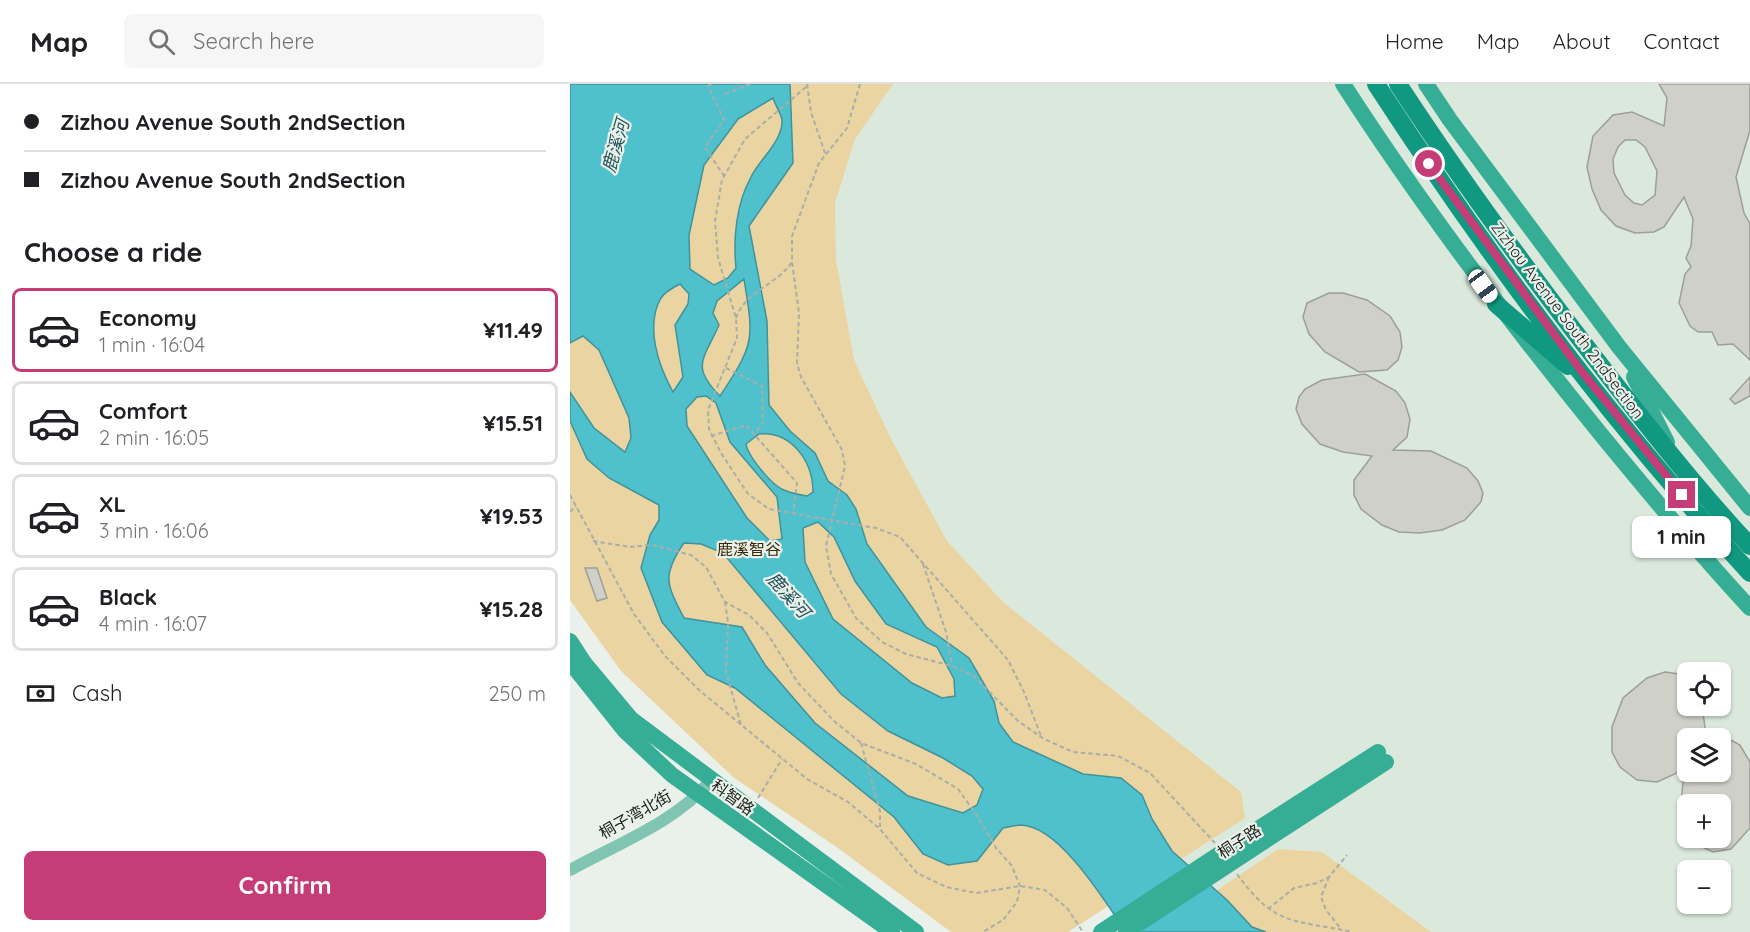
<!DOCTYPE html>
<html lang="en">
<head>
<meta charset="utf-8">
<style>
	body { margin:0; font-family:Quicksand,"Noto Sans SC",sans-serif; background:#f6f6f6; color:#202124; height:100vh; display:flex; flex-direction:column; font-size:22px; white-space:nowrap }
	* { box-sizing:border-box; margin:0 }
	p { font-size:20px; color:#757577 }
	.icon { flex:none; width:33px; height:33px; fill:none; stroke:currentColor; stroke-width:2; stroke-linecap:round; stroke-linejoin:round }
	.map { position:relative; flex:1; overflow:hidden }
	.side { display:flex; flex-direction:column; background:#fff; width:570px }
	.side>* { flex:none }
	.banner { display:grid; align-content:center; height:132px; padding:0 24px; background:#fff }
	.buttons { position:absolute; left:1107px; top:578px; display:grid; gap:12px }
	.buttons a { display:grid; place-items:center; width:54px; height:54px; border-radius:9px; background:#fff; box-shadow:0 2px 4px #0004; font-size:30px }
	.end { position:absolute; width:27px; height:27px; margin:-14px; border:8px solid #c53c76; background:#fff; box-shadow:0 0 0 3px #fff }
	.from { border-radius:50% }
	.bubble { position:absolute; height:42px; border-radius:9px; background:#fff; box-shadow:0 2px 4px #0004; font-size:20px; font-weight:700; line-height:42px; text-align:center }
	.car { position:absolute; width:18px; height:36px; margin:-18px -9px; border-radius:8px; box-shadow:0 0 4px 2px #0007; background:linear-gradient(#fff 24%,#345 0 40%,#fff 0 76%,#345 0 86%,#fff 0) }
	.banner b { display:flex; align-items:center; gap:21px; height:57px; font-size:22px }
	.banner b+b { border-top:2px solid #e0e0e0 }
	.banner i { width:15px; height:15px; background:#202124 }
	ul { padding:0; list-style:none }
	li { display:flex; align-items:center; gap:18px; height:84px; margin:0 12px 9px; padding:0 12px; border:3px solid #e0e0e0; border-radius:9px }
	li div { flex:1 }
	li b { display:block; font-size:22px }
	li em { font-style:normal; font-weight:700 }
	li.current { border-color:#c53c76 }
	li>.icon { width:54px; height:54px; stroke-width:1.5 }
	h2 { padding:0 24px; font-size:27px; line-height:72px }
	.pay { display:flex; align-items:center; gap:15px; height:66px; padding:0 24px; font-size:22px }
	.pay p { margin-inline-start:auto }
	.cta { display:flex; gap:12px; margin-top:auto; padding:12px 24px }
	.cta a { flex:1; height:69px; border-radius:9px; background:#c53c76; color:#fff; font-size:24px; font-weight:700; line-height:69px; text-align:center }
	header { display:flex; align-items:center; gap:36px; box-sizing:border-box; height:84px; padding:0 30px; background:#fff; border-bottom:2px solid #e0e0e0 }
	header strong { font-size:28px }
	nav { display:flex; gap:33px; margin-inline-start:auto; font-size:21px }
	.search { width:420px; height:54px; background:#f6f6f6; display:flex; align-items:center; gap:15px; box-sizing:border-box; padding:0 21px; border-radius:9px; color:#757577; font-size:22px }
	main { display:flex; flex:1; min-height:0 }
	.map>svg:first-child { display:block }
	.built { fill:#dbe9dc; fill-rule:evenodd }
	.green { fill:#ead4a2 }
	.water { fill:#4fc1cd; stroke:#419299; stroke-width:1.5; fill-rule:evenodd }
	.building { fill:#cfd1c8; stroke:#9d9f97; stroke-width:1.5; fill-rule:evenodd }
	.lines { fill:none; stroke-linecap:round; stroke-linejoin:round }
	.path { stroke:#a8aea8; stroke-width:2; stroke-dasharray:4.5 3; stroke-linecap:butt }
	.street { stroke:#80c4b2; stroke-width:12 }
	.secondary { stroke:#36ae95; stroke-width:16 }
	.primary { stroke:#119880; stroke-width:18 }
	.secondary-bridge { stroke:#36ae95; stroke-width:16 }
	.route { stroke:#c53c76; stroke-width:8 }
	.labels { text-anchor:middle; stroke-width:4.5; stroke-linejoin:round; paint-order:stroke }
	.street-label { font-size:16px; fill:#202320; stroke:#eaf1ea }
	.park-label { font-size:16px; fill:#362905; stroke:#eaf1ea }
	.water-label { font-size:18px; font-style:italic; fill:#24555a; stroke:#eaf1ea }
</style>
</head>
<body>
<header>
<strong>Map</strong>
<div class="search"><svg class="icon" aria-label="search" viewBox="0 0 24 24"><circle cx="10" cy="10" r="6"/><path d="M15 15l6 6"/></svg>Search here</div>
<nav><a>Home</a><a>Map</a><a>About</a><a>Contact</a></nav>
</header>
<main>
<section class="side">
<div class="banner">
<b><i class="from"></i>Zizhou Avenue South 2ndSection</b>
<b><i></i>Zizhou Avenue South 2ndSection</b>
</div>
<h2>Choose a ride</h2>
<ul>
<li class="current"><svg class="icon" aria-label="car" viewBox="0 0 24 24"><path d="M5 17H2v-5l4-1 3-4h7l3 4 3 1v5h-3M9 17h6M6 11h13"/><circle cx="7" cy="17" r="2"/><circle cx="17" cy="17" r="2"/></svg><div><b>Economy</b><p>1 min · 16:04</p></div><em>¥11.49</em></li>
<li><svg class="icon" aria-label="car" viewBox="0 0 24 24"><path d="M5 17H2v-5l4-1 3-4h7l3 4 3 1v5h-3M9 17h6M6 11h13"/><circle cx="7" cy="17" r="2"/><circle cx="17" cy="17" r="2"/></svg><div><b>Comfort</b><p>2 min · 16:05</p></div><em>¥15.51</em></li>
<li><svg class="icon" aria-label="car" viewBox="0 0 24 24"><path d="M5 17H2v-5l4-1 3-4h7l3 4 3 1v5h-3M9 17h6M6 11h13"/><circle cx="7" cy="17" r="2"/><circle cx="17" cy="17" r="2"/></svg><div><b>XL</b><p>3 min · 16:06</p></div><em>¥19.53</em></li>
<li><svg class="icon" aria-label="car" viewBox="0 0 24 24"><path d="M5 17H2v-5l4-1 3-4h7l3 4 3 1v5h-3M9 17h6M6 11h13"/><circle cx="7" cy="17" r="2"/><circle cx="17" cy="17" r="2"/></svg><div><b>Black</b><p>4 min · 16:07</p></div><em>¥15.28</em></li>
</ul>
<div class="pay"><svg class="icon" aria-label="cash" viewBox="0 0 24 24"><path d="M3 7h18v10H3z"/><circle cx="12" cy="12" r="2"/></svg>Cash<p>250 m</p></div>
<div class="cta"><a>Confirm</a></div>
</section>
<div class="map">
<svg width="1180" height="848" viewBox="0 0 1180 848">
	<rect width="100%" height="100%" fill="#eaf1ea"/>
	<path class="built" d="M220,0H1180V848H696L602,767L443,658L197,119ZM1118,588H1150V621H1118ZM1118,654H1150V687H1118ZM1118,720H1150V753H1118ZM1118,786H1150V819H1118Z"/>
	<g class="green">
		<path d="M0,0H323L285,55L265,119L266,176L284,276L321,355L377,457L433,518L671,708L675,734L498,848H381L268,764L163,693L51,587L0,516Z"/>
		<path d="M708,765L752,768L861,848H586Z"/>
	</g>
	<path class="water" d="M0,0H220L223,79L179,142L197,237L199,321L220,347L245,369L258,397L277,411L286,425L297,460L356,543L399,574L424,617L429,639L443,658L513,690L551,694L572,711L582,735L602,767L657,816L682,843L696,848H556C536,819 490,742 451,741C445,741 438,743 433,744L407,777L378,781L353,770L324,733L165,604L137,591L92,538L71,484L80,451L89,436V421L39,394L17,375L0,337V308L24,344L55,368L61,354L59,334L29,266L13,252L0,259ZM203,14C205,21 211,29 212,36C213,57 189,76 181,93C166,120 163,155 166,184L158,194L144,201L120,185L119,151L134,81L168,35ZM174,195C184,256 185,259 150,312C120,282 134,275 149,241L143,229L147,217ZM110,200L119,210L118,220L105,241L113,293L103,308C88,281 75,242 91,214C95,208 104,203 110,200ZM136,312L146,319L160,358L207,413L212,455L200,457L177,434L117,342L116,325L127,313ZM189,350C222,347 243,378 243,408L237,412C230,411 221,409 214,406C202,402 178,372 176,360ZM248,438L264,453L285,497L316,540L367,563L384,595L385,612L372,614L342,599L263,535L235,478L233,444ZM114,459L131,460L153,469L271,610L318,647L373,674L402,692L413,705L407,721L393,729L338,712L245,639L195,581L172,543L114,534C97,501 91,492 114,459Z"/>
	<g class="building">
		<path d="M1089,0H1180V46L1166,93L1174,129L1180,140V276L1163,260L1148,261L1142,248H1128L1120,242L1109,219L1115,190L1121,183L1116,174L1121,162L1123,135L1114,113L1094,143L1084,148L1065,149L1046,142L1031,126L1022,105L1017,83L1023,52L1043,31L1062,28L1094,42L1097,14ZM1055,56H1066L1075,63L1087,87L1085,111L1072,121L1064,119L1055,111L1044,89L1043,75L1048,63Z"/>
		<path d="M759,209H773L797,216L820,232L830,248L832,263L828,276L817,286L789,288L755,268L739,250L733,233L737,219Z"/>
		<path d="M795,290L826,307L835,319L840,335L837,353L823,366L861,367L897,384L908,397L913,409L911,418L895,436L872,446L850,449L829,448L812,441L791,425L784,411V396L802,372L773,368L750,360L732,340L726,325L729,313L735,305L752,296Z"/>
		<path d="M1180,293V312L1165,320L1160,315Z"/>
		<path d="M15,484H27L37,514L27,517Z"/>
		<path d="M1095,588L1109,590L1118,596V621H1132L1135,644L1131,654H1118V684L1087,698L1067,696L1050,683L1042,668V643L1053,614L1077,594Z"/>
		<path d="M1150,650L1170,661L1180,678V744L1161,765L1143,768L1132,763L1123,753H1150V720H1111L1114,687H1150Z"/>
	</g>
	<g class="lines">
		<g class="path">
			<path d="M141,0L138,2L154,36L135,63L154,92"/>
			<path d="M237,0L241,28L255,69"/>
			<path d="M290,0L277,44L249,79L222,152V178L229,229L227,279L231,293L272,366L275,382L256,462L261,490L286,534L312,558L336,570L382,582L404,592L448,637L474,655L503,668L548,672L580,689L645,759"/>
			<path d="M236,3L175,55L152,96L145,137L148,174L166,234L167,254L138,326L139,345L151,369L178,410L199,425L306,444L330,453L438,576L454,608L471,652"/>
			<path d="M155,10L180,0"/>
			<path d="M166,234C175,207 207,201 222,178"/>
			<path d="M156,284L192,302L193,339L185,349"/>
			<path d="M141,352L176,341L227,399L223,429"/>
			<path d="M0,411L64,530L95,572L129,606L237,695L278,718L310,745L347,789L376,803L406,809L450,802L475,806L497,824L513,848"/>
			<path d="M0,428L6,422"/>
			<path d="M23,457L60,463L82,461L121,471L136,483L155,518L179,531L197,549L228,599L264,637L291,659L346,680L388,705L408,733L426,764L442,782L450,802L447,818L433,836L413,848"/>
			<path d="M353,480L376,548L382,581"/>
			<path d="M155,518L158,538L156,588L171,641"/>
			<path d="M291,659L310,727V743"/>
			<path d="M188,714L212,675"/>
			<path d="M667,790C706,844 724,835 782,848"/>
			<path d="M759,793L751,813L756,826L771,845"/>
			<path d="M698,825L724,804L747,799L759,793L777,771"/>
		</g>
		<path class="street" d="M0,786C47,760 106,738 140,697"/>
		<g class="secondary">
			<path d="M773,0C851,121 938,236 1029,348C1078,408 1127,467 1180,524"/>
			<path d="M856,0L880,36L1049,263L1180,424"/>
			<path d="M1064,293L1097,358"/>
			<path d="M0,557L15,580L61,635L346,848"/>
			<path d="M0,578L55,647L102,691L322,848"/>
			<path d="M680,750L808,668"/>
			<path d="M693,758L816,678"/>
		</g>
		<g class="primary">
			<path d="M806,0C917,171 1042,339 1180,489"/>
			<path d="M828,0C888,92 954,182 1021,269C1072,335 1123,401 1180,462"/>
			<path d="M926,220L998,282"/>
		</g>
		<g class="secondary-bridge">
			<path d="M531,848L680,750"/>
			<path d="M556,848L693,758"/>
		</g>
	</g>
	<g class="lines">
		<path class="route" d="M859,80L1012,288L1112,411"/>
	</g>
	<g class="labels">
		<g class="street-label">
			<text transform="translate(998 236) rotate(53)" y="6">Zizhou Avenue South 2ndSection</text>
			<text transform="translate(163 713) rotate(36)" y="6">科智路</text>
			<text transform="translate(65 730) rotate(-30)" y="6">桐子湾北街</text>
			<text transform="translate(669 757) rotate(-33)" y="6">桐子路</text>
		</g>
		<g class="park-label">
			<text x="179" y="471">鹿溪智谷</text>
		</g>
		<g class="water-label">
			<text transform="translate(46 62) rotate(-74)" y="6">鹿溪河</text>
			<text transform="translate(218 511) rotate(48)" y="6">鹿溪河</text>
		</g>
	</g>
</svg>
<div class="buttons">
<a><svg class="icon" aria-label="locate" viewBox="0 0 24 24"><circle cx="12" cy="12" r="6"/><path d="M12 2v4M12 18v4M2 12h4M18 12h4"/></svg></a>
<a><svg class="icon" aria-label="layers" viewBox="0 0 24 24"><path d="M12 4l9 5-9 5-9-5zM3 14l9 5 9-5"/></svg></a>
<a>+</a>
<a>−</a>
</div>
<i class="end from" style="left:859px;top:80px"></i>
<i class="end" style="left:1112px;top:411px"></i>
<div class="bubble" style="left:1062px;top:432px;width:99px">1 min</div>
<i class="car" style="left:913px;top:202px;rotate:144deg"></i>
</div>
</main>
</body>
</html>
